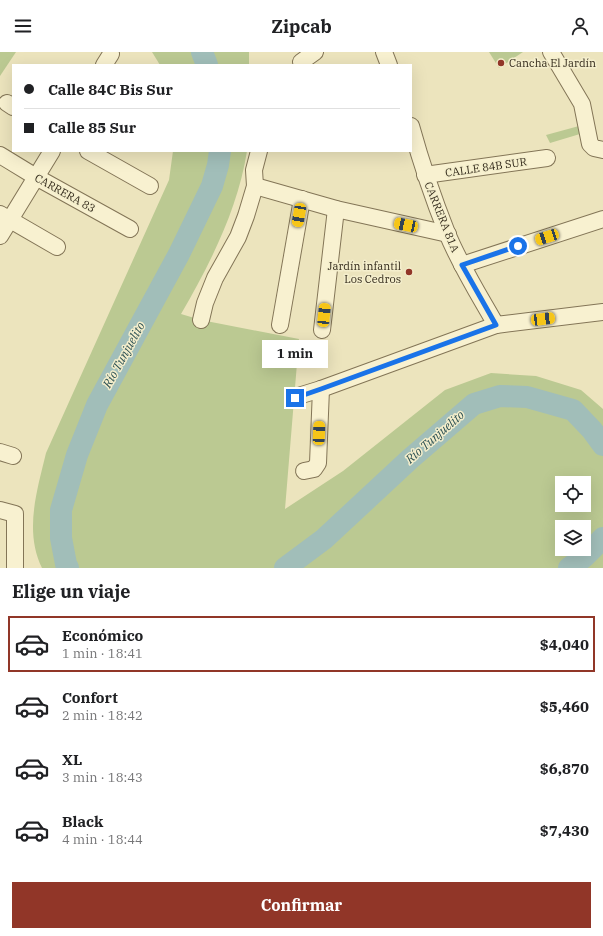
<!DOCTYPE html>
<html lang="es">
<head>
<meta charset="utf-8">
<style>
	body { margin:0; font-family:"IBM Plex Serif",serif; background:#f6f6f6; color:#202124; height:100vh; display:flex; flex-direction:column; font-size:15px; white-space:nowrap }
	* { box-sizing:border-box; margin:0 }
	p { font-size:13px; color:#757577 }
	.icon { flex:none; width:22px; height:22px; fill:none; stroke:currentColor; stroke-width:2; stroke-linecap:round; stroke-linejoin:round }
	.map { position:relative; height:516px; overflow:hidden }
	.sheet { display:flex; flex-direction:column; background:#fff; flex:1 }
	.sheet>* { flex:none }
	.banner { position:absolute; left:12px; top:12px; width:400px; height:88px; border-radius:0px; box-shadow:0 4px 16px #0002; display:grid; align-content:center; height:88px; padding:0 12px; background:#fff }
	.tools { position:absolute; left:555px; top:424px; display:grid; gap:8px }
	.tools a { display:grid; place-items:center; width:36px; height:36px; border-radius:0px; background:#fff; box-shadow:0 4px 16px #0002; font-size:20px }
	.end { position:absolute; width:18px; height:18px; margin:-9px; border:5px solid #1a73e8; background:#fff; box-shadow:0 0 0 2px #fff }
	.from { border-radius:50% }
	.bubble { position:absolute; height:28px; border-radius:0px; background:#fff; box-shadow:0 4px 16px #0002; font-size:13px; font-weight:700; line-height:28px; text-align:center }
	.car { position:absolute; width:12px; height:24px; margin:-12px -6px; border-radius:5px; box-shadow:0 0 3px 1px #0007; background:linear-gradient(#f5c518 24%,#345 0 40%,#f5c518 0 76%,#345 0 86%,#f5c518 0) }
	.banner b { display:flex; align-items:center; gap:14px; height:38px; font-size:15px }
	.banner b+b { border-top:1px solid #e0e0e0 }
	.banner i { width:10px; height:10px; background:#202124 }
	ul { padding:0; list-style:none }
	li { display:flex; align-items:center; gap:12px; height:56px; margin:0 8px 6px; padding:0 4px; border:2px solid transparent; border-radius:0px }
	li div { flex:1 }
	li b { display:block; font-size:15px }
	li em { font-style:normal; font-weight:700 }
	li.current { border-color:#913628 }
	li>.icon { width:36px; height:36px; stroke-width:1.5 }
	h2 { padding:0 12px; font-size:18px; line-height:48px }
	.cta { display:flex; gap:8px; margin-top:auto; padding:8px 12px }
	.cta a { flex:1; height:46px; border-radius:0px; background:#913628; color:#fff; font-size:16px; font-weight:700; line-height:46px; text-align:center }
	header { display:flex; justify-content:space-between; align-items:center; height:52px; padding:0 12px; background:#fff; font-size:18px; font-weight:700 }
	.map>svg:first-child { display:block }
	.green { fill:#bbc992; fill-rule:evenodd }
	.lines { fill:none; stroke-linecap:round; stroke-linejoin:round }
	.river { stroke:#a1beb9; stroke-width:22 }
	.minor-casing { stroke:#837557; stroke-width:18 }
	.minor { stroke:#f8f1d0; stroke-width:16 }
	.route { stroke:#1a73e8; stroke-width:5 }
	.poi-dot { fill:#913628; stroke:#f4eecc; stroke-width:1.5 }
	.labels { text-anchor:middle; stroke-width:3; stroke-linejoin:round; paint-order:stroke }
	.poi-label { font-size:11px; fill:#332a1b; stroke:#f4eecc; text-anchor:start }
	.street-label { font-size:11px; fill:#332a1b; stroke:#f4eecc }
	.water-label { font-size:12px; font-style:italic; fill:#2b5053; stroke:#f4eecc }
</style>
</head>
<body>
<header><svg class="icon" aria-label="menu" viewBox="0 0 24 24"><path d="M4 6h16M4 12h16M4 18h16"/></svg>Zipcab<svg class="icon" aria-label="person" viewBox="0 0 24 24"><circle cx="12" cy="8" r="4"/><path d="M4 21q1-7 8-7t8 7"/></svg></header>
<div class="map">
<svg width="603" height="516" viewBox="0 0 603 516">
	<rect width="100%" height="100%" fill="#ece4bd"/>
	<g class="green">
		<path d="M0,0H16L0,24Z"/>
		<path d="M152,0H249V13H160Z"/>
		<path d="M489,0H523L499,16Z"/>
		<path d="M579,74L580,82L550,91L546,83Z"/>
		<path d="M173,99H247C238,157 210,212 181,262L201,268L299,287L285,457L343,419L445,338L491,321L536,324L581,338L603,357V516H42C24,479 37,439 46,401L169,128ZM562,431H584V453H562ZM562,475H584V497H562Z"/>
	</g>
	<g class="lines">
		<g class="river">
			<path d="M202,0L207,13"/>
			<path d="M68,516L66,512L61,486V458L77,403L97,353L179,202L212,134L218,113L220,99"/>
			<path d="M285,516L324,487L410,407L474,352L500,344L527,345L573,358L592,378L603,393"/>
			<path d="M569,516L584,505L603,486"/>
		</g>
		<g class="minor-casing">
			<g id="minor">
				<path d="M384,0L389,13"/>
				<path d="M551,0L582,52L590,92L594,96L603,98"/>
				<path d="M301,10L315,0"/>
				<path d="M104,13L111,2"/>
				<path d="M7,51L13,55"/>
				<path d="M411,74C421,110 433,146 447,181C460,213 479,243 496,273"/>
				<path d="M88,99L150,134"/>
				<path d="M0,103L36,125L130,177"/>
				<path d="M425,123L547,106"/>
				<path d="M255,134L336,157L448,182"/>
				<path d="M0,162L57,195"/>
				<path d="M0,184L52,99"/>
				<path d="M462,213L603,167"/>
				<path d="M201,268L205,251L215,226L238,185L246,164L255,134L254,118L259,99"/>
				<path d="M280,273L302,147"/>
				<path d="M322,278L336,157"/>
				<path d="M295,345L321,337L496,273L603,260"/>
				<path d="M0,400L13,404"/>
				<path d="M304,419L314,417L318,411L321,337"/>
				<path d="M0,458L15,462V516"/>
			</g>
		</g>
		<use href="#minor" class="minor"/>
	</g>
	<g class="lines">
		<path class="route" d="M295,346L321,337L496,273L462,213L518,194"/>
	</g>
	<g class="poi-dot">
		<circle cx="501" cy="11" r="4"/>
		<circle cx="409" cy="220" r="4"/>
	</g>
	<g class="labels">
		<g class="poi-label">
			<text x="509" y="15">Cancha El Jardín</text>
			<text x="401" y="218" text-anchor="end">Jardín infantil<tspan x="401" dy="13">Los Cedros</tspan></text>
		</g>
		<g class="street-label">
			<text transform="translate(486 115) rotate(-8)" y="4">CALLE 84B SUR</text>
			<text transform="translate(65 141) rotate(29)" y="4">CARRERA 83</text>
			<text transform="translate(442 165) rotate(68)" y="4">CARRERA 81A</text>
		</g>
		<g class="water-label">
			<text transform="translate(124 303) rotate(-61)" y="4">Río Tunjuelito</text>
			<text transform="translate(435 385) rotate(-41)" y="4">Río Tunjuelito</text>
		</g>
	</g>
</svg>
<div class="tools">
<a><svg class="icon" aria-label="locate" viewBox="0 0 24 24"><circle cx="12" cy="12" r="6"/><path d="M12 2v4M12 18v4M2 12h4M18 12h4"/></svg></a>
<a><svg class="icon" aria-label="layers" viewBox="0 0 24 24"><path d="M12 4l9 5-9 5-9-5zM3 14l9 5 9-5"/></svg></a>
</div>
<i class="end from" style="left:518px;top:194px"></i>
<i class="end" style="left:295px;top:346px"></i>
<div class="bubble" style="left:262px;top:288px;width:66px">1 min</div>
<i class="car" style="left:299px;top:163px;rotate:190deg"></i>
<i class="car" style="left:406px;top:173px;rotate:282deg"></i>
<i class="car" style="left:547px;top:185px;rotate:252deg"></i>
<i class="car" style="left:324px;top:263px;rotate:6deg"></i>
<i class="car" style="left:543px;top:267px;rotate:83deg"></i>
<i class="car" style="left:319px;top:381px;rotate:2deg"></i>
<div class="banner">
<b><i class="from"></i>Calle 84C Bis Sur</b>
<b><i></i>Calle 85 Sur</b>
</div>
</div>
<section class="sheet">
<h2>Elige un viaje</h2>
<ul>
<li class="current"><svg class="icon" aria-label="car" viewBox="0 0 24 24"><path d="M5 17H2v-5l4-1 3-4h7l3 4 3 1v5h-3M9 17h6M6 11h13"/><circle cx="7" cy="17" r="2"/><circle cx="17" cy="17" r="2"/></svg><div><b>Económico</b><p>1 min · 18:41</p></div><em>$4,040</em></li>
<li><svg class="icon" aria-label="car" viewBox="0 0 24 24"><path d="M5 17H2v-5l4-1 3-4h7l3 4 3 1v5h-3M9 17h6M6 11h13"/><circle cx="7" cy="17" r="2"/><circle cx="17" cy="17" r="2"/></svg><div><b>Confort</b><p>2 min · 18:42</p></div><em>$5,460</em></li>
<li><svg class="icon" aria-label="car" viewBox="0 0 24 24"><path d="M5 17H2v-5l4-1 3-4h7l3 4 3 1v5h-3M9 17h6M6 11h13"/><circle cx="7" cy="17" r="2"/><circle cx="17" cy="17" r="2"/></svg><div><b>XL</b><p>3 min · 18:43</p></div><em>$6,870</em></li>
<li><svg class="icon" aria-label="car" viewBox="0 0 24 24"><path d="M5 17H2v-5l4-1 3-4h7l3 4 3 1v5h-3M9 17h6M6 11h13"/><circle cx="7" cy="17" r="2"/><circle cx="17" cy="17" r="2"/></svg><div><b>Black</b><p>4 min · 18:44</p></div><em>$7,430</em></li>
</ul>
<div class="cta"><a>Confirmar</a></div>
</section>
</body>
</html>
